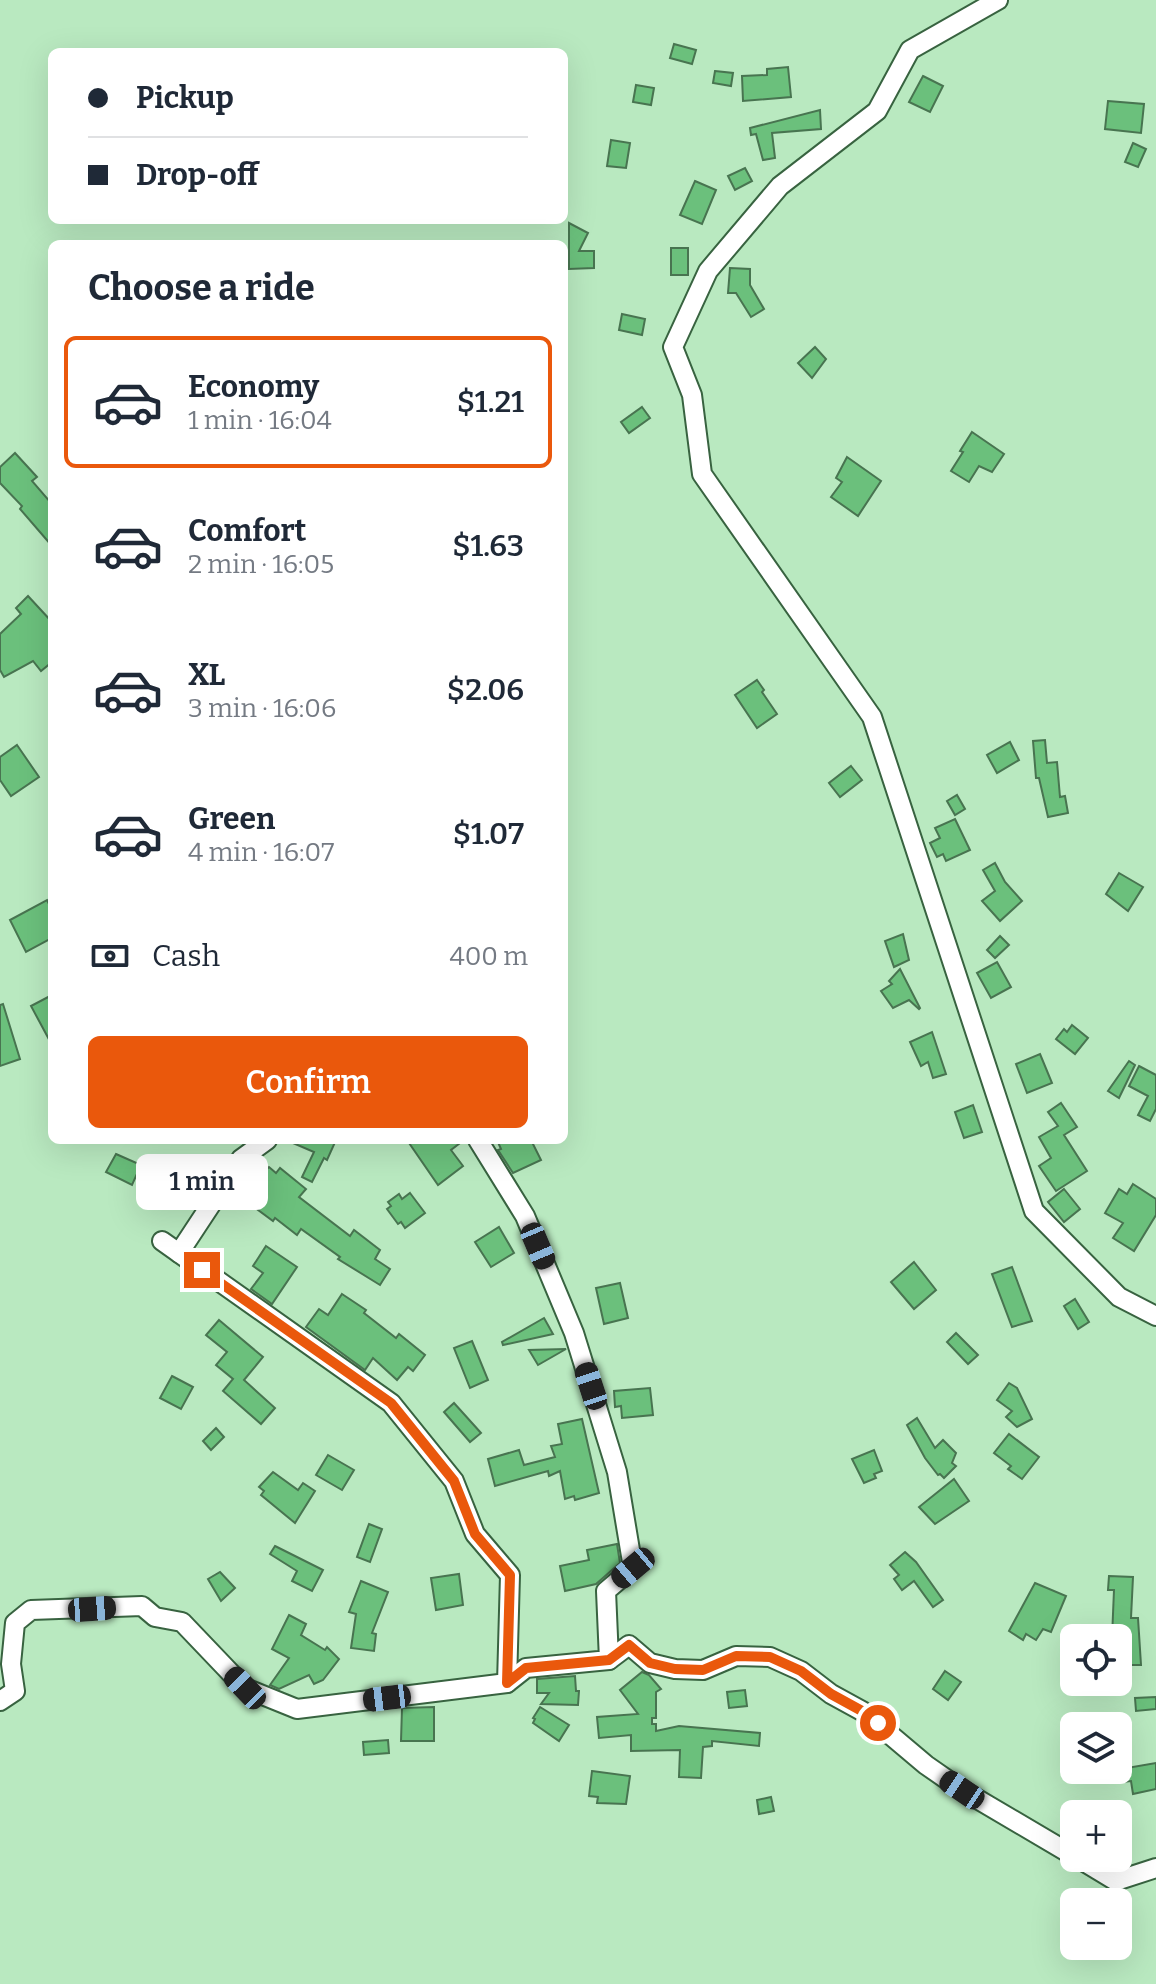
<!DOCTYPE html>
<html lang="en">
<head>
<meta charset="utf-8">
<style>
	body { margin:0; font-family:Bitter,serif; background:#f2f2f3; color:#1f2937; height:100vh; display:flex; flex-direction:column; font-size:30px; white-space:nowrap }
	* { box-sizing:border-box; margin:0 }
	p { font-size:26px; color:#747a83 }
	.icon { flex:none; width:44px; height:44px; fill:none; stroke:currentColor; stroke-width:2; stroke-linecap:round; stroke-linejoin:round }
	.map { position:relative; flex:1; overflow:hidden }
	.details { position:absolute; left:48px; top:240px; width:520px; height:904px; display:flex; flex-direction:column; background:#fff; border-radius:12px; box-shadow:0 8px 32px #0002 }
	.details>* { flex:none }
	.top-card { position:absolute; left:48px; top:48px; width:520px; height:176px; border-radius:12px; box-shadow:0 8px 32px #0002; display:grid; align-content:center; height:176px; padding:0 40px; background:#fff }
	.fabs { position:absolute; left:1060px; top:1624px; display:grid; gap:16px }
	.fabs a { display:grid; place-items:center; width:72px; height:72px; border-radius:12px; background:#fff; box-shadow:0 8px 32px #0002; font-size:40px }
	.end { position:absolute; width:36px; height:36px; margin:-18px; border:10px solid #ea580c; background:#fff; box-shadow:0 0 0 4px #fff }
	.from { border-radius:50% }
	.bubble { position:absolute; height:56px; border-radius:12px; background:#fff; box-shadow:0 8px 32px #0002; font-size:26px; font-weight:600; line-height:56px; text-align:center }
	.car { position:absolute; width:24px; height:48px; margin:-24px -12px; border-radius:10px; box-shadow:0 0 6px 2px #0007; background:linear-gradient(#222 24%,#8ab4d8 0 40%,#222 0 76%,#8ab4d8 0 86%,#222 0) }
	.top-card b { display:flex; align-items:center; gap:28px; height:76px; font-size:30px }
	.top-card b+b { border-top:2px solid #e0e1e3 }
	.top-card i { width:20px; height:20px; background:#1f2937 }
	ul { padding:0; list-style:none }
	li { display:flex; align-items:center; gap:24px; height:132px; margin:0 16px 12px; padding:0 24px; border:4px solid transparent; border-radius:12px }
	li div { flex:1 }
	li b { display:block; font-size:30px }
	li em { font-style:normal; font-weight:600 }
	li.active { border-color:#ea580c }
	li>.icon { width:72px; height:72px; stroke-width:1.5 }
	h2 { padding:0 40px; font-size:36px; line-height:96px }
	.pay { display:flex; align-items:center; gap:20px; height:88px; padding:0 40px; font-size:30px }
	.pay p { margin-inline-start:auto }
	.action { display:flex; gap:16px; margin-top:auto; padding:16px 40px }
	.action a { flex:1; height:92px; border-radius:12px; background:#ea580c; color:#fff; font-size:32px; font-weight:600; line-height:92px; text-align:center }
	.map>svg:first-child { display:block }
	.building { fill:#6bc07c; stroke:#487450; stroke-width:2 }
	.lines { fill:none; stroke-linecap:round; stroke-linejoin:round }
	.minor-casing { stroke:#386340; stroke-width:22 }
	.minor { stroke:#fff; stroke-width:18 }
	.route { stroke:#ea580c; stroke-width:10 }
</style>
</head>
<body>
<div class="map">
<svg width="1156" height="1984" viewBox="0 0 1156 1984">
	<rect width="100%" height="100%" fill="#b9e9c0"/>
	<g class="building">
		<path d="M674,44L696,50L692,64L670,58Z"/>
		<path d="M788,67L791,97L743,101L742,76L767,75V69Z"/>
		<path d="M715,71L733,73L731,86L713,83Z"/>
		<path d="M923,76L943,86L930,112L909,102Z"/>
		<path d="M636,85L654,88L651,105L633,102Z"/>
		<path d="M1108,101L1144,104L1141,133L1105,129Z"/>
		<path d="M820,110L821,129L772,133L775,158L763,160L756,134L751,135L750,128Z"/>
		<path d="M611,140L630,143L626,168L607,166Z"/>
		<path d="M1133,143L1146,149L1138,167L1125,162Z"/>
		<path d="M745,168L752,181L735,190L728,176Z"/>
		<path d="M695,181L716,190L702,224L680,215Z"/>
		<path d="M569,223L588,233L579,251H594V268L569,269Z"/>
		<rect x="671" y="248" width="17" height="27"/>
		<path d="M730,268L750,269V285L764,309L751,317L736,293H728Z"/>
		<path d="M622,314L645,319L642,335L619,330Z"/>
		<path d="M815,347L826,359L812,378L798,363Z"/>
		<path d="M642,407L650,418L629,433L621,422Z"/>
		<path d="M972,432L1004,454L992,472L979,466L969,482L951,471L963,452L960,451Z"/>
		<path d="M15,453L37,477L32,481L52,504V546L20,509L22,506L0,483V467Z"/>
		<path d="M847,457L881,481L858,516L831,497L842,482L836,478Z"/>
		<path d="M28,596L52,622V662L41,671L33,661L4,677L0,670V634L21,614L16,608Z"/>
		<path d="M757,680L764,690L762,692L777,714L757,728L735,695Z"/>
		<path d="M1045,740L1047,763L1057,762L1060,797L1065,796L1068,813L1048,817L1039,778H1036L1033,741Z"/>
		<path d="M1010,742L1019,760L997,773L987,755Z"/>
		<path d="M17,745L39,777L11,796L0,780V757Z"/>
		<path d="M851,766L862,780L840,797L829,783Z"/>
		<path d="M957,795L965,809L955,815L947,801Z"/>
		<path d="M955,819L970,850L946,861L943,854L937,857L930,843L940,838L935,828Z"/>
		<path d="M995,863L1005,882L1022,901L1000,921L982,901L995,891L983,870Z"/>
		<path d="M1119,873L1143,887L1128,911L1106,894Z"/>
		<path d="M47,900L52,910V938L26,952L10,920Z"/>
		<path d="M903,934L909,960L894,967L885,941Z"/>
		<path d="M1000,936L1009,945L995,958L987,950Z"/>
		<path d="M997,962L1011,987L991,998L977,973Z"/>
		<path d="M900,969L920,1008L919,1009L909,1000L893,1008L881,991L892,984L889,981Z"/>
		<path d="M52,995V1045L31,1006Z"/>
		<path d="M3,1004L20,1059L0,1066V1005Z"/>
		<path d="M1072,1025L1088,1038L1075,1054L1056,1039L1064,1029L1067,1032Z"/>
		<path d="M932,1032L946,1074L933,1078L928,1062L921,1066L910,1042Z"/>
		<path d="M1040,1054L1052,1083L1027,1093L1016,1064Z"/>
		<path d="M1129,1061L1135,1065L1119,1098L1108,1091Z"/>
		<path d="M1139,1066L1156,1075V1109L1150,1121L1138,1115L1148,1096L1129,1086Z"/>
		<path d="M1061,1103L1077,1127L1064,1135L1087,1171L1056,1191L1039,1166L1051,1158L1039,1137L1058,1126L1048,1112Z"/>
		<path d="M973,1105L982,1132L964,1138L955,1112Z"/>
		<path d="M286,1140H336L327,1160L324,1158L312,1182L302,1177L314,1152Z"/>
		<path d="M407,1140H464L451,1150L463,1166L438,1185Z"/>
		<path d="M497,1140H531L541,1160L513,1173L498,1150L501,1149Z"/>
		<path d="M116,1154L141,1165L132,1185L106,1172Z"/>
		<path d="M258,1166L265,1171L269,1167L276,1173L280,1168L306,1189L299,1197L350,1236L354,1230L380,1250L375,1259L390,1269L380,1285L338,1259L340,1257L301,1229L297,1235L275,1218L273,1221L239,1196L244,1190L238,1185L249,1169L252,1172Z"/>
		<path d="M158,1182L187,1194L182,1206L153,1194Z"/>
		<path d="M1133,1184L1156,1199V1215L1134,1251L1113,1238L1123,1223L1105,1213L1119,1189L1127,1194Z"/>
		<path d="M1064,1189L1080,1209L1064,1222L1048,1202Z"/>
		<path d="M410,1193L425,1213L405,1228L401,1222L398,1224L387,1209L391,1206L388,1202L399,1194L402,1199Z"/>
		<path d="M499,1227L514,1253L491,1267L475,1242Z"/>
		<path d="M266,1246L297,1267L272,1304L251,1289L263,1273L253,1266Z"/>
		<path d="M914,1262L936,1290L914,1309L891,1282Z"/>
		<path d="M1012,1267L1032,1321L1012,1327L992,1274Z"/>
		<path d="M620,1283L628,1318L604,1324L596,1288Z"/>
		<path d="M342,1294L366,1310L364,1313L396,1338L399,1334L425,1355L413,1371L408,1367L397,1380L373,1358L365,1370L306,1327L319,1309L328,1315Z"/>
		<path d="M1075,1299L1089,1322L1078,1329L1064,1306Z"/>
		<path d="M544,1318L553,1334L503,1345L502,1342Z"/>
		<path d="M219,1320L263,1357L244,1380L275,1408L261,1424L223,1391L233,1379L216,1365L227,1352L206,1335Z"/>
		<path d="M956,1333L978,1355L968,1364L947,1342Z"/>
		<path d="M472,1341L488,1380L470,1388L454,1348Z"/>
		<path d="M566,1349L538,1365L529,1350Z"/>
		<path d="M172,1376L193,1387L181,1409L160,1398Z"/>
		<path d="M1009,1383L1017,1388L1032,1419L1017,1427L1006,1417L1012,1411L997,1400Z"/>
		<path d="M650,1388L653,1415L622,1418L621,1406L615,1407L614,1391Z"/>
		<path d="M454,1403L481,1433L470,1442L444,1412Z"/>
		<path d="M917,1418L935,1448L943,1440L956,1453L952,1463L956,1466L944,1478L940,1474L938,1475L925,1458L907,1425Z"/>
		<path d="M582,1419L599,1493L575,1500L574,1496L565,1499L560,1471L549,1476L548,1471L495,1486L488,1459L519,1450L524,1465L555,1457L551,1446L562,1444L558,1424Z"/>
		<path d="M216,1428L224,1437L211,1450L203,1441Z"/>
		<path d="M1009,1434L1039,1457L1022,1479L1008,1469L1011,1466L994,1453Z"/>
		<path d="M874,1450L882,1471L874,1474L876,1478L864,1483L852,1459Z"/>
		<path d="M328,1455L354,1470L342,1490L316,1475Z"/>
		<path d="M273,1472L298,1490L303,1483L315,1491L295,1523L261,1495L264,1491L259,1487Z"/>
		<path d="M954,1479L969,1501L935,1524L919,1507Z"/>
		<path d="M369,1524L382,1529L370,1562L357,1557Z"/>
		<path d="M617,1544L620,1563L596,1584L565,1591L560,1566L589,1560L587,1550Z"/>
		<path d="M275,1546L323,1570L312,1591L292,1581L297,1571L270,1554Z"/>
		<path d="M905,1552L916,1562L943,1600L933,1607L914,1581L902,1590L894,1579L899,1575L890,1565Z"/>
		<path d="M220,1572L235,1588L221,1601L208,1579Z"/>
		<path d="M459,1574L463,1605L436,1610L431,1578Z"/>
		<path d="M1109,1576L1133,1577L1131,1618H1138L1141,1665H1120V1642H1118V1638H1112L1114,1590H1108Z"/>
		<path d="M361,1581L388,1592L372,1633L376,1634L374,1651L351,1648L356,1614L349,1612Z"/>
		<path d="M1035,1583L1066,1596L1051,1632L1043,1629L1036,1640L1026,1634L1023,1640L1009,1631Z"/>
		<path d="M289,1615L306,1624L301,1635L325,1650L327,1647L339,1659L323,1680L314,1684L309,1675L279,1689L270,1685L289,1658L272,1649Z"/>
		<path d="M945,1671L961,1682L948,1700L933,1689Z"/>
		<path d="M642,1672L649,1675L661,1689L656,1692V1718H652V1724H656V1731L679,1726L760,1733L759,1746L712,1741V1746L703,1747L701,1778L679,1777L680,1750L631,1751V1735L599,1738L597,1717L638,1714L620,1690Z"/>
		<path d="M575,1676L576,1691H579L578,1705L541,1704L549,1693H537V1679Z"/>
		<path d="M745,1690L747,1706L729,1708L727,1692Z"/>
		<path d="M1156,1697V1709L1136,1711L1135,1698Z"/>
		<path d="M434,1707V1741H401L402,1708Z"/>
		<path d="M540,1707L569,1725L559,1741L533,1723L535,1719L533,1718Z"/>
		<path d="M388,1740L389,1753L364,1755L363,1742Z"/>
		<path d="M1156,1763V1789L1133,1794L1131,1781L1123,1782L1121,1769Z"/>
		<path d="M592,1771L630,1776L626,1804L597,1803L598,1797L589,1796Z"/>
		<path d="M771,1797L774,1811L759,1814L757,1800Z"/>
	</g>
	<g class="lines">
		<g class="minor-casing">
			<g id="minor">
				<path d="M998,0L910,50L877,111L780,186L708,271L673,347L692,395L702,474L872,717L1034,1211L1119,1297L1156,1316"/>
				<path d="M478,1140L525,1216L574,1333L617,1472L633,1568L606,1591L609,1660L526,1668L507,1683"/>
				<path d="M179,1253L241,1159L267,1140"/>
				<path d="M609,1660L629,1645L650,1663L675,1669L703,1670L736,1656L770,1657L801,1671L831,1694L862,1711L926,1765L962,1790L1074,1856"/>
				<path d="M0,1701L15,1691L11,1664L15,1623L31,1610L142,1606L155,1617L182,1622L245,1688L297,1709L507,1683L510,1575L475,1534L454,1481L391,1403L162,1241"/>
				<path d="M1078,1858L1116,1881L1156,1868"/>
			</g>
		</g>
		<use href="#minor" class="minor"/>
	</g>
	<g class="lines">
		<path class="route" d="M202,1270L391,1403L454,1481L475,1534L510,1575L507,1683L526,1668L609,1660L629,1645L650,1663L675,1669L703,1670L736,1656L770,1657L801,1671L831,1694L862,1711L878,1723"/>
	</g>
</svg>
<div class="fabs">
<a><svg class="icon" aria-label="locate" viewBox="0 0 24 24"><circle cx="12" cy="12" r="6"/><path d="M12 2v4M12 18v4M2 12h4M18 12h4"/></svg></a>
<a><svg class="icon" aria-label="layers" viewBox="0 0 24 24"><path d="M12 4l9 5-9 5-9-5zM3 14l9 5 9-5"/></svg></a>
<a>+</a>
<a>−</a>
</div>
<i class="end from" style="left:878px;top:1723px"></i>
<i class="end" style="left:202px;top:1270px"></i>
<div class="bubble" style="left:136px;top:1154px;width:132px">1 min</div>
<i class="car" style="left:538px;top:1246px;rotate:157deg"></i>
<i class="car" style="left:591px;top:1386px;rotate:342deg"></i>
<i class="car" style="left:633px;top:1568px;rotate:230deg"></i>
<i class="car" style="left:92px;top:1609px;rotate:86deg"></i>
<i class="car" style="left:245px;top:1688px;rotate:316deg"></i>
<i class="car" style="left:387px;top:1698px;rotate:263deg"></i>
<i class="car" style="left:962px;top:1790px;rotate:304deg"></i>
<div class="top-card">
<b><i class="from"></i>Pickup</b>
<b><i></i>Drop-off</b>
</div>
<section class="details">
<h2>Choose a ride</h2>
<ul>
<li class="active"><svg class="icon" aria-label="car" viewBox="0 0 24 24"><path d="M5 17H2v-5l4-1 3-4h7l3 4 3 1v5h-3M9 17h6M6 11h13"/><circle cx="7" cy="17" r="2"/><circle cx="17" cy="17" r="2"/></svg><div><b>Economy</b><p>1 min · 16:04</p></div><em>$1.21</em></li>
<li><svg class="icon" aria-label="car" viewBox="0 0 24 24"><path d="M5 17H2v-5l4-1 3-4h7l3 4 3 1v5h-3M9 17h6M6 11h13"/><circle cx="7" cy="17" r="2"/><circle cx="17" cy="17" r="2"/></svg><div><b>Comfort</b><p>2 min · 16:05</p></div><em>$1.63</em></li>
<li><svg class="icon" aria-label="car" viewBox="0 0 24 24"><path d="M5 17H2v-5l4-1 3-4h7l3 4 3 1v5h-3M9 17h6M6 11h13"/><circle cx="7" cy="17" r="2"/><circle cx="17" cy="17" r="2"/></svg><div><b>XL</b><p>3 min · 16:06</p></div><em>$2.06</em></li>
<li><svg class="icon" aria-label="car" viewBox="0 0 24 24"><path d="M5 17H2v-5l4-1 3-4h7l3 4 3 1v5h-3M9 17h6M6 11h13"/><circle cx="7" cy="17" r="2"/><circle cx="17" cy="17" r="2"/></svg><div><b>Green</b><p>4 min · 16:07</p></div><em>$1.07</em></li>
</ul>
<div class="pay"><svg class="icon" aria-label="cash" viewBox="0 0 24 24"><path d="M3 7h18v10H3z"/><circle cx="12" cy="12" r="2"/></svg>Cash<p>400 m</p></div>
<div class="action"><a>Confirm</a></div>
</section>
</div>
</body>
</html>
